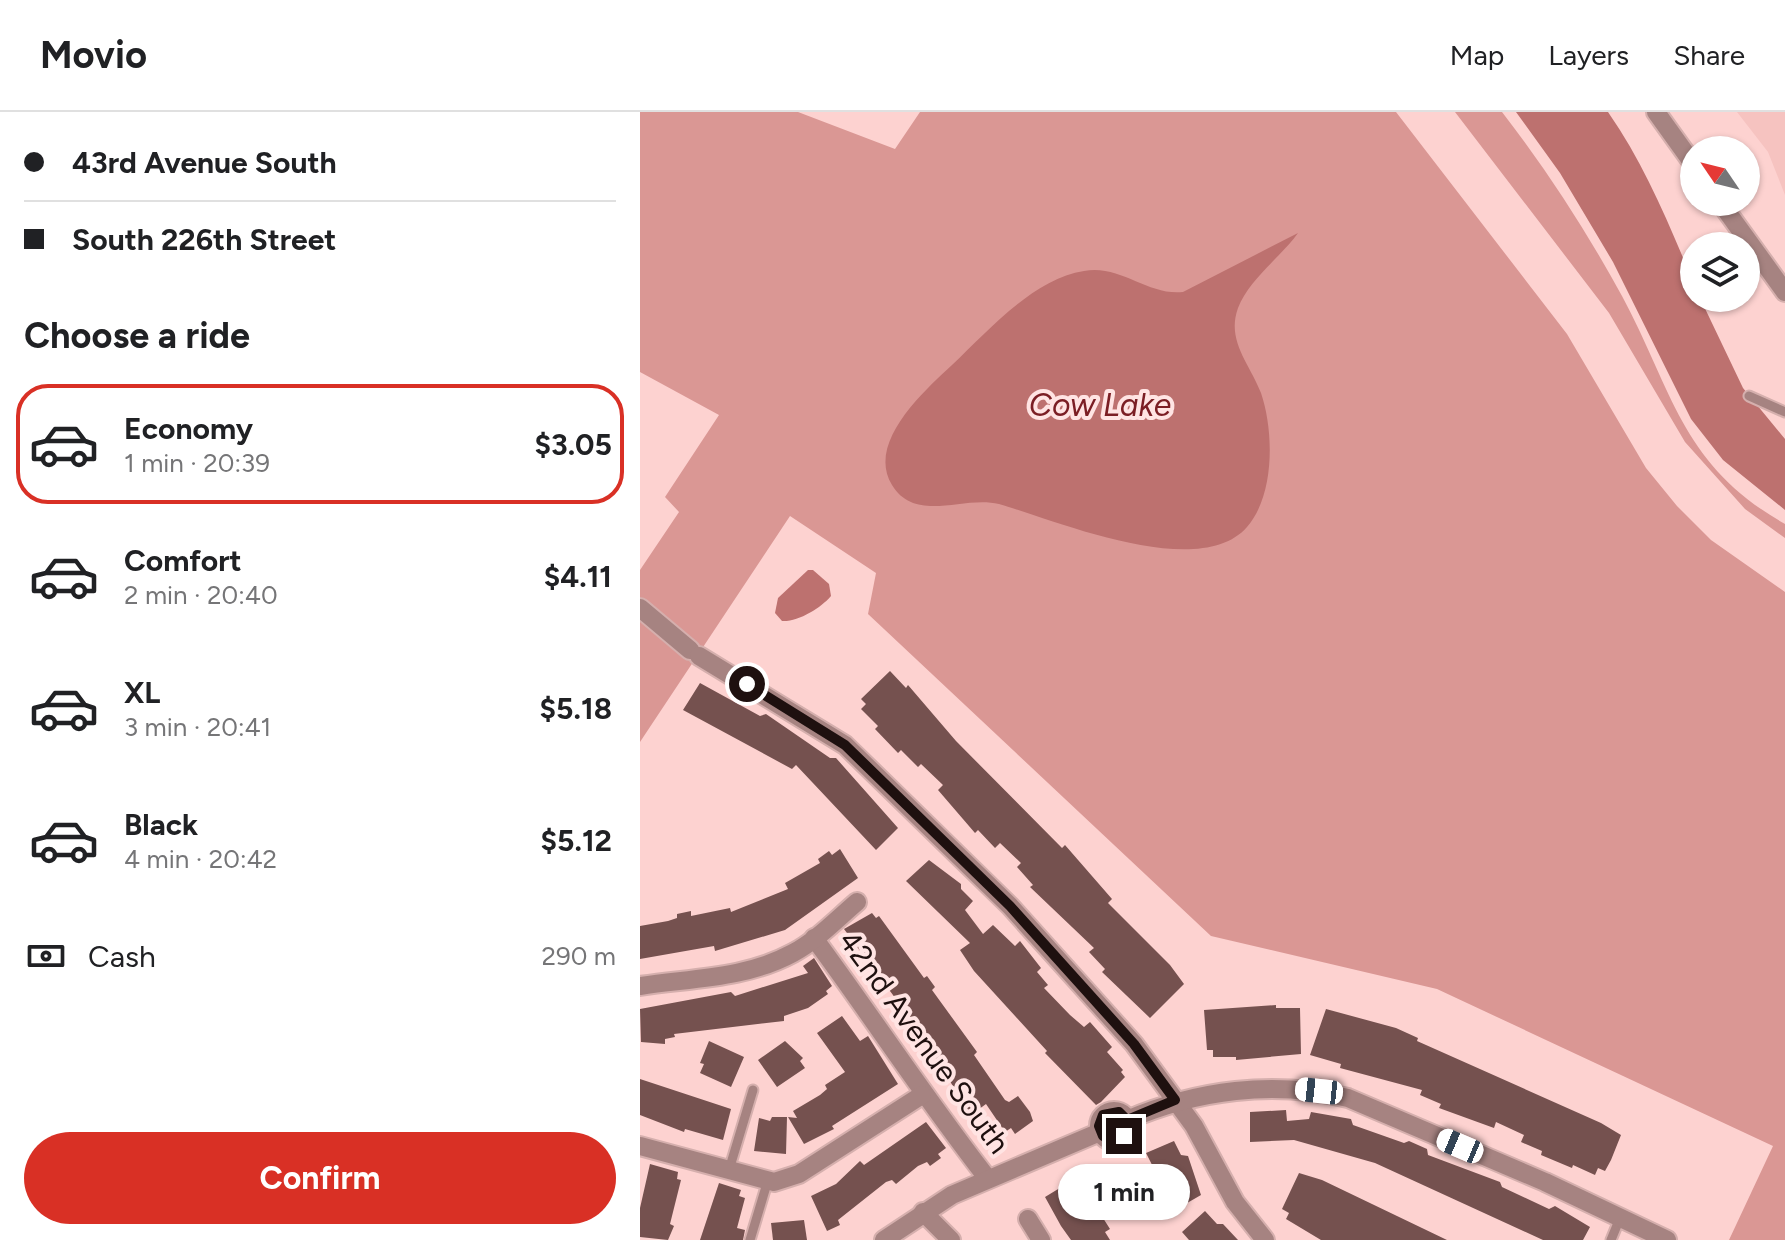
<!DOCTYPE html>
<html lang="en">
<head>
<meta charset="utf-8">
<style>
	body { margin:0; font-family:Figtree,sans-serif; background:#f2f2f2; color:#202124; height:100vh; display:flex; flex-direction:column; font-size:30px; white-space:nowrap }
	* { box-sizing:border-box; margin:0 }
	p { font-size:26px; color:#757577 }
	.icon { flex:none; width:44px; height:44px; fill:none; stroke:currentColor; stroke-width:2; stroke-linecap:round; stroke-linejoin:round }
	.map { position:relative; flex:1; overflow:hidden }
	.drawer { display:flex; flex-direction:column; background:#fff; width:640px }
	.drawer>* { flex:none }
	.guide { display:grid; align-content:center; height:176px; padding:0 24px; background:#fff }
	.needle { width:52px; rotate:305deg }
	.fabs { position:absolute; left:1040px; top:24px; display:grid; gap:16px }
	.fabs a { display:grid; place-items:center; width:80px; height:80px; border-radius:50%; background:#fff; box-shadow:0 2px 6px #0004; font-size:40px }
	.end { position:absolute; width:36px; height:36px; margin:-18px; border:10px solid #1e100f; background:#fff; box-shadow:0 0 0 4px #fff }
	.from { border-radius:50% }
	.bubble { position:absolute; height:56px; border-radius:28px; background:#fff; box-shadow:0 2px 6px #0004; font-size:26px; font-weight:700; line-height:56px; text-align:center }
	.car { position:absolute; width:24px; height:48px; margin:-24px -12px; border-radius:10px; box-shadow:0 0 6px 2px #0007; background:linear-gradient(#fff 24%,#345 0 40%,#fff 0 76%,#345 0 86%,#fff 0) }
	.guide b { display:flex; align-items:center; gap:28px; height:76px; font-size:30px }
	.guide b+b { border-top:2px solid #e0e0e0 }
	.guide i { width:20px; height:20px; background:#202124 }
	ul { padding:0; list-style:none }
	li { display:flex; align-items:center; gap:24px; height:120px; margin:0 16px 12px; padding:0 8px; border:4px solid transparent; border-radius:32px }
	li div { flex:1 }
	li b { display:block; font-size:30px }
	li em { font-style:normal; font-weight:700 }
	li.active { border-color:#d93025 }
	li>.icon { width:72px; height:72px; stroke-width:1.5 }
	h2 { padding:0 24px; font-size:36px; line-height:96px }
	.pay { display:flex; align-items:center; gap:20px; height:88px; padding:0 24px; font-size:30px }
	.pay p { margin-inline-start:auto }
	.button { display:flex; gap:16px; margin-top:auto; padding:16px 24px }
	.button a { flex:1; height:92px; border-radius:48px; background:#d93025; color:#fff; font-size:32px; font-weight:700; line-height:92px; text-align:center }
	header { display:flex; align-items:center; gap:48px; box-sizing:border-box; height:112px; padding:0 40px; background:#fff; border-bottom:2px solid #e0e0e0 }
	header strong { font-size:38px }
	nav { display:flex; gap:44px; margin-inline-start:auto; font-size:28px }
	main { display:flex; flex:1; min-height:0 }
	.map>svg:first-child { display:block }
	.built { fill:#f6c3c0 }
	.green { fill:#da9794 }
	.water { fill:#bd716f }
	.building { fill:#75514f }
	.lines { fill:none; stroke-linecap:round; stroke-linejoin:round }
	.service-casing { stroke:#d5afad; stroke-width:13 }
	.minor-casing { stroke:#d5afad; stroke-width:22 }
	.service { stroke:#a68381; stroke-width:9 }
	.minor { stroke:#a68381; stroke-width:18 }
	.route { stroke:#1e100f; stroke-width:10 }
	.labels { text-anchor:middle; stroke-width:8; stroke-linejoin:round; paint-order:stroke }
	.street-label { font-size:30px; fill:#1e100f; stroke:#ffe4e3 }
	.water-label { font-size:32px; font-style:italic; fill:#7b1e24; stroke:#ffe4e3 }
</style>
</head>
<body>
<header>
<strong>Movio</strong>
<nav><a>Map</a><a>Layers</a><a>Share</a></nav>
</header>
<main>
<section class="drawer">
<div class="guide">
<b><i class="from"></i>43rd Avenue South</b>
<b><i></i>South 226th Street</b>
</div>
<h2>Choose a ride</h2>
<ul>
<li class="active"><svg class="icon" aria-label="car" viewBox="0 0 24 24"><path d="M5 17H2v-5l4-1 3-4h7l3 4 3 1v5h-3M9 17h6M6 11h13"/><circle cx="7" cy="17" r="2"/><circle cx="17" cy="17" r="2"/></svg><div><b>Economy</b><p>1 min · 20:39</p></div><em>$3.05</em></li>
<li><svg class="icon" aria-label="car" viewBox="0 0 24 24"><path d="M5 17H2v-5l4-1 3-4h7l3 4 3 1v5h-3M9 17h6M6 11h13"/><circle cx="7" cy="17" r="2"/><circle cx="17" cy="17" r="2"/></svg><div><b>Comfort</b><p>2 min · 20:40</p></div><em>$4.11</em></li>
<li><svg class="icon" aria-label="car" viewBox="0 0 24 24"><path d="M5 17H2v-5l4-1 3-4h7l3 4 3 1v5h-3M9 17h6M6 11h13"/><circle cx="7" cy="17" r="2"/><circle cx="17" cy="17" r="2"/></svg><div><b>XL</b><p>3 min · 20:41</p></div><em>$5.18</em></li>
<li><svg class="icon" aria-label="car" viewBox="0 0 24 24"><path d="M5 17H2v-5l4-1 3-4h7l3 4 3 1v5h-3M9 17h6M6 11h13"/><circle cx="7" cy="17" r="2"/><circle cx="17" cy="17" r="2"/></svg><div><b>Black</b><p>4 min · 20:42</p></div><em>$5.12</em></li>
</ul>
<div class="pay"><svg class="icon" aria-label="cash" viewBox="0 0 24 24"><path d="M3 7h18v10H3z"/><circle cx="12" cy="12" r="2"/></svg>Cash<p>290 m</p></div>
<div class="button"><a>Confirm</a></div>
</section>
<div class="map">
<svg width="1145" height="1128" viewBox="0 0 1145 1128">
	<rect width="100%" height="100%" fill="#fdd2d0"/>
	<path class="built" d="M1097,0H1145V83L1128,40Z"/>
	<g class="green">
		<path d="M0,0H158L255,37L280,0H756L927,222L1006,356L1037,394L1071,428L1145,480V1128H1089L1133,1034L797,877L571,824L228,502L236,461L150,404L0,630V458L39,400L25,385L79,303L0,260Z"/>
		<path d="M815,0H862C907,58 947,120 982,184C1033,279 1041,353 1145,412V426L1105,397L1045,330L969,201Z"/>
	</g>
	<g class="water">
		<path d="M876,0H968C1005,53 1029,112 1054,172V186H1060L1103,276L1145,327V398L1083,348L1051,307L973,150L920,61Z"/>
		<path d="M658,121C640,146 609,167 598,196C586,229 610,252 621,281C634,319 635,383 607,415C559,470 415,408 359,392C323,383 276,412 252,373C226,331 284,279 312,253C348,219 393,167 444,159C480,152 508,184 543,180Z"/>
		<path d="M168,458H173L189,472L191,484C181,496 158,510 142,509L135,501L138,486Z"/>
	</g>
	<g class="building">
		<path d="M250,559L266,576L268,573L316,629L422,736L425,733L472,787L468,791L530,853L544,872L510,906L462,860L465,857L449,840L454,836L390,775L393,773L377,755L381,751L360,731L355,736L338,718L335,721L298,678L303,673L281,652L278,655L261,638L258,641L235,617L238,614L221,597L226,592L221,587Z"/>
		<path d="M60,571L120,604L126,602L190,646H196L258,716L236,738L156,653L152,657L43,598Z"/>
		<path d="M200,737L218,766L145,818L75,839L74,834L0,847V814L28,809L37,806V802L51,799V804L90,796L91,800L148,777L145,771L180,751L178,747L189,739L192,743Z"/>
		<path d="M289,748L321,772V777L333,789L325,798L343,822L353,813L375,834L380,829L401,856L397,860L408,873L404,876L430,903L444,915L450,910L472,935L467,940L483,958L481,960L485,965L461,990L456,993L405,941L407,939L334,859L320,838L330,831L266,769Z"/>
		<path d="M232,801L236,806L239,804L284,866L287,864L295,875L292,878L337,940L334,943L365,988L369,990L378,984L390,1000L393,1009L375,1022L371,1016L365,1020L346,992L331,1003L273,910L204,817Z"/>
		<path d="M174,846L192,874L186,879L188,882L168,896L144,904V909L34,922L35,925L25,927V932L1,930L0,897L91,880L95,884L168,861L163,854Z"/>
		<path d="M636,893V896H660L661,942L596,948V945H573V938H567L564,898Z"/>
		<path d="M686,897L756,916L778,926L777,929L961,1011L981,1023L971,1048L965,1059L958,1056L955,1063L933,1053L932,1056L901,1043L902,1039L881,1030L884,1023L856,1010L854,1016L799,996L801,992L780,983L782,978L700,956L701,952L670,943Z"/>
		<path d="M202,904L220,929L228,924L258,972L192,1014L194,1017L164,1032L148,1005L157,1006L153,999L180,983L187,977L185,973L205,960L177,921Z"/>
		<path d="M69,929L104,945L91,975L60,961L64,952L60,951Z"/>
		<path d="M145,929L163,946L160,949L165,956L137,975L118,948Z"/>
		<path d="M0,967L91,997L83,1028L45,1017L44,1020L0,1003Z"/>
		<path d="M646,998L647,1009L669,1007L671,1000L711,1007L713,1013L764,1031L769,1029L787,1037L788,1043L860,1070L862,1075L909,1097L915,1094L950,1115L943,1128H903L735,1051L654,1028L610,1030V1000Z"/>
		<path d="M132,1005H147L146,1042L114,1039L119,1006L130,1009Z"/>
		<path d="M286,1010L306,1036L298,1042L301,1046L290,1054L287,1050L278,1054L256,1072L252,1068L246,1070L198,1108L200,1113L187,1119L171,1084L196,1072L220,1049L224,1053Z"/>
		<path d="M534,1029L541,1043L548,1044L561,1083L535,1098L506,1041Z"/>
		<path d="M10,1052L38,1060L37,1067L41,1068L30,1112L34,1114L28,1128L0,1125V1096Z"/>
		<path d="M659,1061L682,1068L807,1128H681L646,1107L649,1101L642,1097Z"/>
		<path d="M433,1068L438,1076L442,1073L470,1117L465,1120L470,1128H431L421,1114L405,1085Z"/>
		<path d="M79,1071L101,1078L99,1084L105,1086L97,1116L105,1118L103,1128H60Z"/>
		<path d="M565,1099L577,1112H583L598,1128H549L542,1120Z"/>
		<path d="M164,1108L167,1128H133L131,1111Z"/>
	</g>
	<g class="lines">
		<g class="service-casing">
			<g id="service">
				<path d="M1109,284L1145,300"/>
				<path d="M89,1058L113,978"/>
				<path d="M110,1128L128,1068"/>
				<path d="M971,1128L980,1106"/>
			</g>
		</g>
		<g class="minor-casing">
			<g id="minor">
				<path d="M1016,0L1054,53"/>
				<path d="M1080,90L1145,180"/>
				<path d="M0,496L50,538"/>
				<path d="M59,544L205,633L370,794L494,932L554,1014L595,1090L625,1128"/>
				<path d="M174,826C233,906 287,989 348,1067"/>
				<path d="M0,874C52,866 105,867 153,841C176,829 197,807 217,790"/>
				<circle cx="474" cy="1014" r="15"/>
				<path d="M487,1008C557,978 633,968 708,986L905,1070L1027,1128"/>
				<path d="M0,1034L134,1070L159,1062L282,983"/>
				<path d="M283,1100L311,1128"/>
				<path d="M388,1107L401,1128"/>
				<path d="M244,1128L312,1083L460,1020"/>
			</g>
		</g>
		<use href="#service" class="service"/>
		<use href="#minor" class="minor"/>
	</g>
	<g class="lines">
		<path class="route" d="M107,572L205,633L370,794L494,932L535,988L487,1008L479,1000L463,1003L459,1014L463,1024L474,1029L484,1024"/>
	</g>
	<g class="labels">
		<g class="street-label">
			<text transform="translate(284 930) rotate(54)" y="10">42nd Avenue South</text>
		</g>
		<g class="water-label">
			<text x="460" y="304">Cow Lake</text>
		</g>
	</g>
</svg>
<div class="fabs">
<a><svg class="needle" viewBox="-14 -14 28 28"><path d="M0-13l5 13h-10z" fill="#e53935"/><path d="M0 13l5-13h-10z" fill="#757577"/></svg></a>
<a><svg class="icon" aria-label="layers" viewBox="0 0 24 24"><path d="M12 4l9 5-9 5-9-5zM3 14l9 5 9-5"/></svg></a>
</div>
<i class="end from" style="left:107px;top:572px"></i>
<i class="end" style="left:484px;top:1024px"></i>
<div class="bubble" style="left:418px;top:1052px;width:132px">1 min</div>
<i class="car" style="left:679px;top:979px;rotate:276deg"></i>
<i class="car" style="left:820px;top:1034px;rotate:293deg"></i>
</div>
</main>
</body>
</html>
